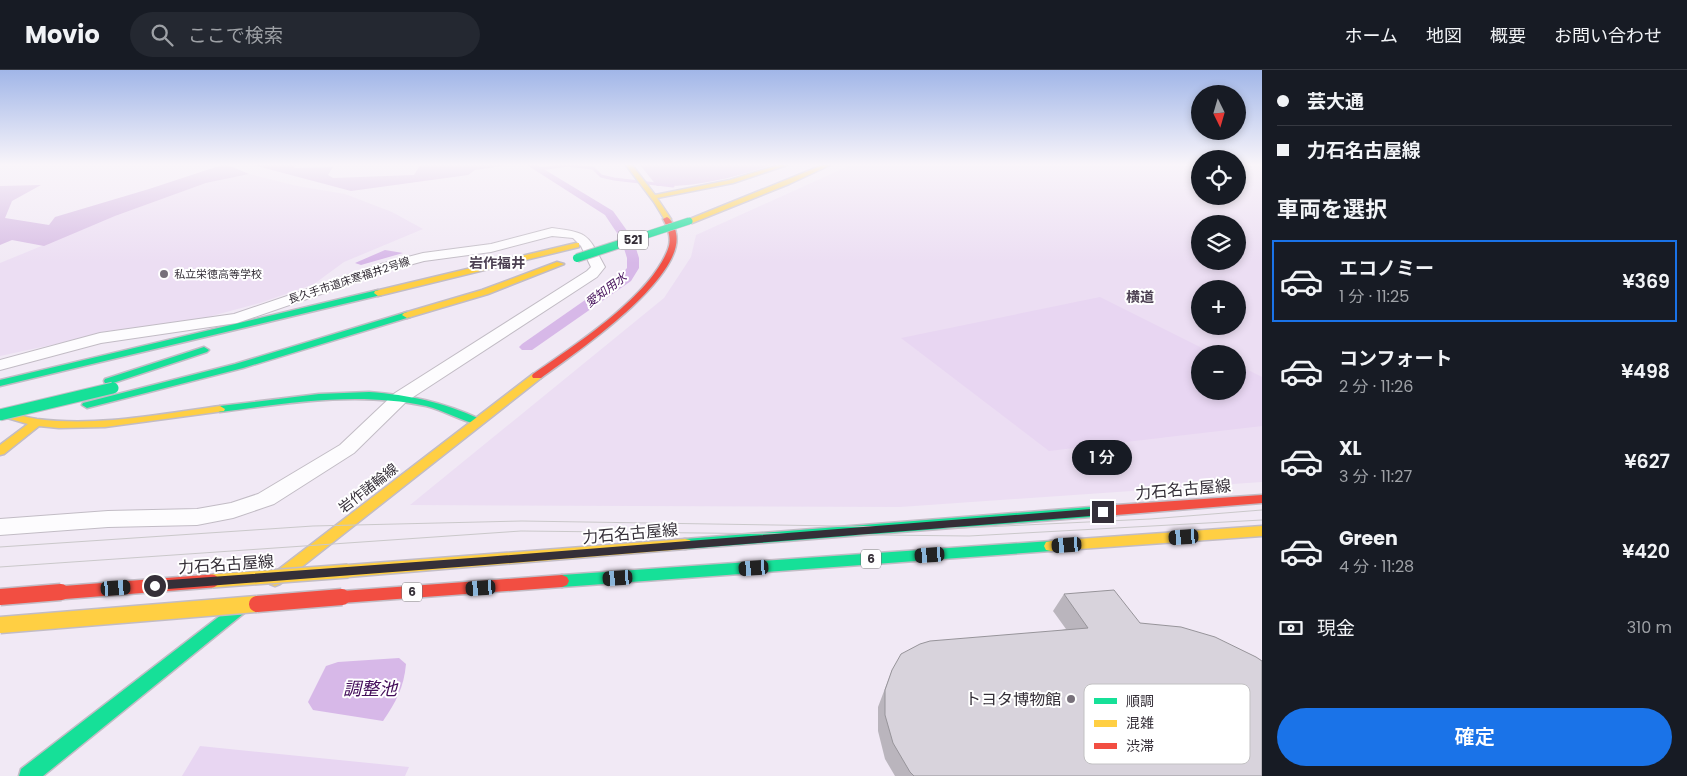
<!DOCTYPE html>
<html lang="ja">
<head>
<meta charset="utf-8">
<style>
	body { margin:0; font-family:Poppins,"Noto Sans JP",sans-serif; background:#242831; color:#f1f3f6; height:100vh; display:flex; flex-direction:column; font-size:19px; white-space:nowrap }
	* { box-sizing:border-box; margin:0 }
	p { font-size:16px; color:#9ea1a6 }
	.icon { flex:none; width:28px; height:28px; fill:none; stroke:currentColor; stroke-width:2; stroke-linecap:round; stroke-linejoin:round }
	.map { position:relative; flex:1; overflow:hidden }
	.side { display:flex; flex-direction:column; background:#171b24; width:425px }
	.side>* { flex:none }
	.banner { display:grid; align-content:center; height:110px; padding:0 15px; background:#171b24 }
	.needle { width:32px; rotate:175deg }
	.controls { position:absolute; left:1191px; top:15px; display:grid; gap:10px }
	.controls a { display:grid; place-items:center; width:55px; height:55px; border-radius:50%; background:#171b24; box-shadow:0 2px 8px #0003; font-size:25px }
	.end { position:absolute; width:22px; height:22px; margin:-11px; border:6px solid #352f38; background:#fff; box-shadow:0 0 0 2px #fff }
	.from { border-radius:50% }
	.bubble { position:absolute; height:35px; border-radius:18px; background:#171b24; box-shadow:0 2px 8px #0003; font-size:16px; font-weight:600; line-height:35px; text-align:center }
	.car { position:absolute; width:15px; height:30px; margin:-15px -8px; border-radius:6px; box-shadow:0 0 4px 1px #0007; background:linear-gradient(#222 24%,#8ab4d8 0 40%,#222 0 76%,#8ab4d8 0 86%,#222 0) }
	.banner b { display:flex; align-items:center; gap:18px; height:48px; font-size:19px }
	.banner b+b { border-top:1px solid #363941 }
	.banner i { width:12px; height:12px; background:#f1f3f6 }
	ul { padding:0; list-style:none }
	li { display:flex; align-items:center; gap:15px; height:82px; margin:0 10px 8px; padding:0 5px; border:2px solid transparent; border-radius:0px }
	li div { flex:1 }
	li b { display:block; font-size:19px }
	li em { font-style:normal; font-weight:600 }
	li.active { border-color:#1a73e8 }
	li>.icon { width:45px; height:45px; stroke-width:1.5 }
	h2 { padding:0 15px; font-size:22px; line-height:60px }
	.pay { display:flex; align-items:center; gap:12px; height:55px; padding:0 15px; font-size:19px }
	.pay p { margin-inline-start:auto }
	.action { display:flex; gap:10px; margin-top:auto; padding:10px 15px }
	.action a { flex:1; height:58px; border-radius:30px; background:#1a73e8; color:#fff; font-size:20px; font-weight:600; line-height:58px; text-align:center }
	header { display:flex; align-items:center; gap:30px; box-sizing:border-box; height:70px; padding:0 25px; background:#171b24; border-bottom:1px solid #363941 }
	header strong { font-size:24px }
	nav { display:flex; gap:28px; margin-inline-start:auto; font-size:18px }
	.search { width:350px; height:45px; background:#242831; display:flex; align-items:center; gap:12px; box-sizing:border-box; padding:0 18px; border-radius:28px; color:#9ea1a6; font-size:19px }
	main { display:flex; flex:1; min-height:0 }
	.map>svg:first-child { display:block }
	.built { fill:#ecdef3; fill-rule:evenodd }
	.green { fill:#e8d6f2 }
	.forest { fill:#d7bce4 }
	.water { fill:#d7b8e8 }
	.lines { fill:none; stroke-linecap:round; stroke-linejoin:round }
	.stream { stroke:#d7b8e8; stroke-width:3 }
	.canal { fill:#d7b8e8; fill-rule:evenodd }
	.street-casing { stroke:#c2bcc5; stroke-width:2 }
	.fast-casing { stroke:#c2bcc5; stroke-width:3 }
	.slow-casing { stroke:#c2bcc5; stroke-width:3 }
	.jam-casing { stroke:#c2bcc5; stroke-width:3 }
	.street { fill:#fdfcfe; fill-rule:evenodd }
	.fast { fill:#16e098; fill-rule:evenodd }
	.slow { fill:#ffcf43; fill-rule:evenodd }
	.jam { fill:#f24e42; fill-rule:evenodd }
	.tram { stroke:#cac8ca; stroke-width:1 }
	.fast-bridge-far2-casing { stroke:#c2bcc5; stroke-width:8; stroke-linecap:butt }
	.fast-bridge-far1-casing { stroke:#c2bcc5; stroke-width:10; stroke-linecap:butt }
	.fast-bridge-casing { stroke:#c2bcc5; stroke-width:13; stroke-linecap:butt }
	.slow-bridge-far1-casing { stroke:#c2bcc5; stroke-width:16; stroke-linecap:butt }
	.slow-bridge-casing { stroke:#c2bcc5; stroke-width:19; stroke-linecap:butt }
	.jam-bridge-far1-casing { stroke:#c2bcc5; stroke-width:16; stroke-linecap:butt }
	.jam-bridge-casing { stroke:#c2bcc5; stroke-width:19; stroke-linecap:butt }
	.fast-bridge-far2 { stroke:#16e098; stroke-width:7 }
	.fast-bridge-far1 { stroke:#16e098; stroke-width:8 }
	.fast-bridge { stroke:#16e098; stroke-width:11 }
	.slow-bridge-far1 { stroke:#ffcf43; stroke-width:13 }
	.slow-bridge { stroke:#ffcf43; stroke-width:16 }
	.jam-bridge-far1 { stroke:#f24e42; stroke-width:13 }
	.jam-bridge { stroke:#f24e42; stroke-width:16 }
	.wall { fill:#bab5bd }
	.building { fill:#d8d3dc; stroke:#97949a }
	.route { fill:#352f38 }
	.poi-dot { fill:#77707a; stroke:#fff; stroke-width:2 }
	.labels { text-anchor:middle; stroke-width:4; stroke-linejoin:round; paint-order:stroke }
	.far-poi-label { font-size:11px; fill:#352f38; stroke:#fff; text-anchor:start }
	.far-street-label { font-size:11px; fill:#352f38; stroke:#fff }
	.shield { fill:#fff; stroke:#726d74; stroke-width:1 }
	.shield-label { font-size:12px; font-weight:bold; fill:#352f38 }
	.far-water-label { font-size:12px; font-style:italic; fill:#430d59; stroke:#fff }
	.far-quarter-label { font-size:14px; font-weight:bold; fill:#4d4153; stroke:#fff }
	.street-label { font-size:14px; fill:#352f38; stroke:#fff }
	.near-street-label { font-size:16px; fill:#352f38; stroke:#fff }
	.near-poi-label { font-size:16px; fill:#352f38; stroke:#fff; text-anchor:end }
	.near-water-label { font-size:18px; font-style:italic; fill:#430d59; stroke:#fff }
	.key { fill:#fff; stroke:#c2c1c3; stroke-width:1 }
	.key-label { font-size:14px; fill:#352f38 }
</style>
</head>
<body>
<header>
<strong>Movio</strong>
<div class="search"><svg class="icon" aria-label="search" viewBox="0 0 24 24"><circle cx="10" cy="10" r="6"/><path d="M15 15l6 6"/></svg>ここで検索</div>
<nav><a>ホーム</a><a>地図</a><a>概要</a><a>お問い合わせ</a></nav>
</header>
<main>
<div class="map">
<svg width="1262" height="706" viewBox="0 0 1262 706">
	<rect width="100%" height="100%" fill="#f1e9f5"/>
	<g class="built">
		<path d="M851,95H1200V126H1238V95H1262V412L900,437L410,435L664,228L691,187L696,165ZM1200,154H1238V191H1200ZM1200,219H1238V256H1200ZM1200,284H1238V321H1200Z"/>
		<path d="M249,104L297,116L345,124L392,142L423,159L344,192L314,214L260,233L197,250L107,263L0,286V193L115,146L206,113Z"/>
	</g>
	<g class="green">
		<path d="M1100,227L1214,284H1200V321H1238V295L1262,307V356L1049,381L901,268Z"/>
		<path d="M200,676L409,697L405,706H182Z"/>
	</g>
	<g class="forest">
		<path d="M222,95H228L249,104L206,113L115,146L44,176L12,170L0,175V116L41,115L12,131L5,148L49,155L55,147L149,119Z"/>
		<path d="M253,95H297L294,98L333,97L328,105L333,108L414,105L420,95H509L475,100L468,105L351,121Z"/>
		<path d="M640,95H772C732,108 700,117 657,116Z"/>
	</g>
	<g class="water">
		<path d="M385,180L403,183L361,195L355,193Z"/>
		<path d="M399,588L406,594C404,617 396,632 383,651L313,640L308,632L326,596L338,592Z"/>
	</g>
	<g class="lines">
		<g class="stream">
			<path d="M565,95L593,98L601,106L614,109L673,116"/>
			<path d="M539,99L568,95"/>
		</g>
		<path class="canal" d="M527,95H537L613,141L633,169L639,188V198L631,211L532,280H522L519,277L522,274L621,205L627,198V188L621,169L605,145Z"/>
		<g class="street-casing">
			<path id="street" d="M552,158C590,163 587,164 605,197L597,207L407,331L354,383L274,434L233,448L197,455L108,457L0,465V449L108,441L197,439L231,433L258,424L340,375L395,323L587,201L591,197L581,176L573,168L552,166L491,182L424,191L391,200L237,253L101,273L0,300V290L100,263L234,244L381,194L423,183L491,174Z"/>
		</g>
		<g class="fast-casing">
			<g id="fast">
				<path d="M378,220L382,223L381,225L0,316V310Z"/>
				<path d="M407,242L410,243V247L243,298L87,338L82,335L83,333L235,294Z"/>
				<path d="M204,277L209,280L207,282L113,313H105L104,311L105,309Z"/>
				<path d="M369,322C410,325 442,332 480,349L482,351L476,354C459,350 443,340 426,336C358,321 288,333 220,342L215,339L220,336L319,324Z"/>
				<path d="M1116,435L1121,437L1123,440L1121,443L1116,445L685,479L680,478L678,474L680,470L685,469Z"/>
				<path d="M1051,471L1056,472L1058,476L1056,480L1051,481L562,517L557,515L555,511L557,507L562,505Z"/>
				<path d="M243,530L248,532L251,536L248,540L43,706H19L21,699L238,532Z"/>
			</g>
		</g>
		<g class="slow-casing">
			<g id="slow">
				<path d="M626,95H632L655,125L730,110L779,95H787L733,113L657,128L671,149L667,151L665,150L654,132Z"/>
				<path d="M823,95H830L789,114L692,153L685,151Z"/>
				<path d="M576,173H579V177L378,226L374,223L375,221Z"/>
				<path d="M557,192L564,194L488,224L407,248L402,245L404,243L482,220Z"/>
				<path d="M537,303L542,306L541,308L280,514L275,516L270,514L268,510L270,506L533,304Z"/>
				<path d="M220,336L225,339L224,341L105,357L59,358L39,356L4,384L0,385V375L28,354L0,346V340C12,343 25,347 37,349C98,357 160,344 220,336Z"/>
				<path d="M1262,456V466L1051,481L1046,480L1044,476L1046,472L1051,471Z"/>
				<path d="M685,469L690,470L692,474L690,478L685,479L348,507L343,505L341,501L343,497L348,495Z"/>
			</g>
		</g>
		<g class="jam-casing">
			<g id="jam">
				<path d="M667,147C672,150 675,157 676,163C686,208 574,284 541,308H533L532,306L533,304C574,276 651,226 668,179C672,169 668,158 663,149Z"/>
				<path d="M1262,425V433L1116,445L1111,443L1109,440L1111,437L1116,435Z"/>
				<path d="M562,505L567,507L569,511L567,515L562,517L342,533L337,531L335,527L337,523L342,521Z"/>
			</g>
		</g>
		<use href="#street" class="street"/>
		<use href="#fast" class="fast"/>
		<use href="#slow" class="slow"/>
		<use href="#jam" class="jam"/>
		<g class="tram">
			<path d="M0,477L313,456L522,451L963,458L1150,449L1262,440"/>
			<path d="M0,497L521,461L969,466L1262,450"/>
		</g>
		<g class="fast-bridge-far2-casing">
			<path id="fast-bridge-far2" d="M634,169L689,151"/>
		</g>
		<g class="fast-bridge-far1-casing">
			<path id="fast-bridge-far1" d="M577,188L638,168"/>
		</g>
		<g class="fast-bridge-casing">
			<path id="fast-bridge" d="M0,345L113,318"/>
		</g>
		<g class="slow-bridge-far1-casing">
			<path id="slow-bridge-far1" d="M212,511L348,501"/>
		</g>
		<g class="slow-bridge-casing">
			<path id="slow-bridge" d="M0,555L257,534"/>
		</g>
		<g class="jam-bridge-far1-casing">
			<path id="jam-bridge-far1" d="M45,524L212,511"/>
		</g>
		<g class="jam-bridge-casing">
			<g id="jam-bridge">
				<path d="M0,527L61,522"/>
				<path d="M257,534L342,527"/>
			</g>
		</g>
		<use href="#fast-bridge-far2" class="fast-bridge-far2"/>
		<use href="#fast-bridge-far1" class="fast-bridge-far1"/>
		<use href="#fast-bridge" class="fast-bridge"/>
		<use href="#slow-bridge-far1" class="slow-bridge-far1"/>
		<use href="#slow-bridge" class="slow-bridge"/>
		<use href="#jam-bridge-far1" class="jam-bridge-far1"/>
		<use href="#jam-bridge" class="jam-bridge"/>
	</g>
	<path class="wall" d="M1064,524L1262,706H895L885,689L878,661V637L892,600L1066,559L1053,541Z"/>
	<path class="building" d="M1114,520L1140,553L1181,557L1215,567L1256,587L1262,591V706H914L910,702L893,673L885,645V620L892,600L901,584L920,574L930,571L1088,558L1064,524Z"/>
	<linearGradient id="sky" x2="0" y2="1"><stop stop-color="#a1b6e8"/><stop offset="0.49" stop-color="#f9f5fa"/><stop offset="1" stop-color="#f9f5fa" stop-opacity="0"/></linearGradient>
	<rect width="1262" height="193" fill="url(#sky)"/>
	<path class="route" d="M1103,438L1107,442L1103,445L485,495L155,520L149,516L155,511L485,487Z"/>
	<g class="poi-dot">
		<circle cx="164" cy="204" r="5"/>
		<circle cx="1071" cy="629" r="5"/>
	</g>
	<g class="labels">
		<g class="far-poi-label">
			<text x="174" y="208">私立栄徳高等学校</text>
		</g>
		<g class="far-street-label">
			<text transform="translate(349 210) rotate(-18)" y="4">長久手市道床寒福井2号線</text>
		</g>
		<g class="shield">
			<rect x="618" y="160.5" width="30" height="19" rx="4"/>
			<rect x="861" y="479.5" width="20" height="19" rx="4"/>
			<rect x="402" y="512.5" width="20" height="19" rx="4"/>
		</g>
		<g class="shield-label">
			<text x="633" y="174">521</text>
			<text x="871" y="493">6</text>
			<text x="412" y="526">6</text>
		</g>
		<g class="far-water-label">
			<text transform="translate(606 220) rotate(-37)" y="4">愛知用水</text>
		</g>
		<g class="far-quarter-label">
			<text x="497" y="198">岩作福井</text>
			<text x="1140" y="232">横道</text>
		</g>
		<g class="street-label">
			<text transform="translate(368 418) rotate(-38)" y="5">岩作諸輪線</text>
		</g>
		<g class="near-street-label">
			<text transform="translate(1183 419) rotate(-5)" y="6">力石名古屋線</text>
			<text transform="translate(630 463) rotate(-5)" y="6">力石名古屋線</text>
			<text transform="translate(226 494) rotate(-4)" y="6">力石名古屋線</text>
		</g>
		<g class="near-poi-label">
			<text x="1061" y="635">トヨタ博物館</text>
		</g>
		<g class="near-water-label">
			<text x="370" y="625">調整池</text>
		</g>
	</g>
	<rect x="1084" y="614" width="166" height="80" rx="8" class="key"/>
	<rect x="1094" y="628" width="23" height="6" fill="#16e098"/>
	<rect x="1094" y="650" width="23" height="7" fill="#ffcf43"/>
	<rect x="1094" y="673" width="23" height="6" fill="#f24e42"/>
	<g class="key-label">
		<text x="1126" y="636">順調</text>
		<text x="1126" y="658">混雑</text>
		<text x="1126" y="681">渋滞</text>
	</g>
</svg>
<div class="controls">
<a><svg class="needle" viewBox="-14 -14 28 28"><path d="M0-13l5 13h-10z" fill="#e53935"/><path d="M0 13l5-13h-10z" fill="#9ea1a6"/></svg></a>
<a><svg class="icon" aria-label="locate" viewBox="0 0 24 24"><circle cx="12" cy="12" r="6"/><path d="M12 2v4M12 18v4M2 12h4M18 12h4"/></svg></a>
<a><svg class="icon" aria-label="layers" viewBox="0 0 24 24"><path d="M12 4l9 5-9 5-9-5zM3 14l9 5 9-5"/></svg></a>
<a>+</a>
<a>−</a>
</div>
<i class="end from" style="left:155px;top:516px"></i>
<i class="end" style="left:1103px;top:442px"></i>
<div class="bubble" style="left:1072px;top:370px;width:60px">1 分</div>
<i class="car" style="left:1184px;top:467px;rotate:266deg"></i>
<i class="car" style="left:1067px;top:475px;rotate:266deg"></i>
<i class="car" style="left:930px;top:485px;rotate:266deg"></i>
<i class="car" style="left:754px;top:498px;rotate:266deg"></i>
<i class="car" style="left:618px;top:508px;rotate:266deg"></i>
<i class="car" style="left:116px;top:518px;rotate:86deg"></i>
<i class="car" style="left:481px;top:518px;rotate:266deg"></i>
</div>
<section class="side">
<div class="banner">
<b><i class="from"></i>芸大通</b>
<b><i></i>力石名古屋線</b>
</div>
<h2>車両を選択</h2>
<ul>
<li class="active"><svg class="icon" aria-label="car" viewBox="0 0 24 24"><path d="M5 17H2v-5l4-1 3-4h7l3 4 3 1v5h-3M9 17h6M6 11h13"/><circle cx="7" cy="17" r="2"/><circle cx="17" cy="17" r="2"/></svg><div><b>エコノミー</b><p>1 分 · 11:25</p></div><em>¥369</em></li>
<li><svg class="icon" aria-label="car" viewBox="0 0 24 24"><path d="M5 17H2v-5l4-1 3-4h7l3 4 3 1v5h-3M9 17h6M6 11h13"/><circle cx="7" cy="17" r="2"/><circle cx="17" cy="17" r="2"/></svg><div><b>コンフォート</b><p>2 分 · 11:26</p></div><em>¥498</em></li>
<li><svg class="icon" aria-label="car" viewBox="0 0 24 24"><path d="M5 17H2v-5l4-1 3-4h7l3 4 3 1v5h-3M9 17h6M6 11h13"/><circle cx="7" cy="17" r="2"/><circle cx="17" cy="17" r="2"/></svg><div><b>XL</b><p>3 分 · 11:27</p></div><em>¥627</em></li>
<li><svg class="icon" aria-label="car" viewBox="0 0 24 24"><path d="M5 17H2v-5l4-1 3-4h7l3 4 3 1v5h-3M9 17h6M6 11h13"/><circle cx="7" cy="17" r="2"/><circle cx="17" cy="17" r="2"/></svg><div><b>Green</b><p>4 分 · 11:28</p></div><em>¥420</em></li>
</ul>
<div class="pay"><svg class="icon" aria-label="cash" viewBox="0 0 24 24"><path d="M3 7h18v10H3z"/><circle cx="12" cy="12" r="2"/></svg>現金<p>310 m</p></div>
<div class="action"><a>確定</a></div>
</section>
</main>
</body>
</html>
